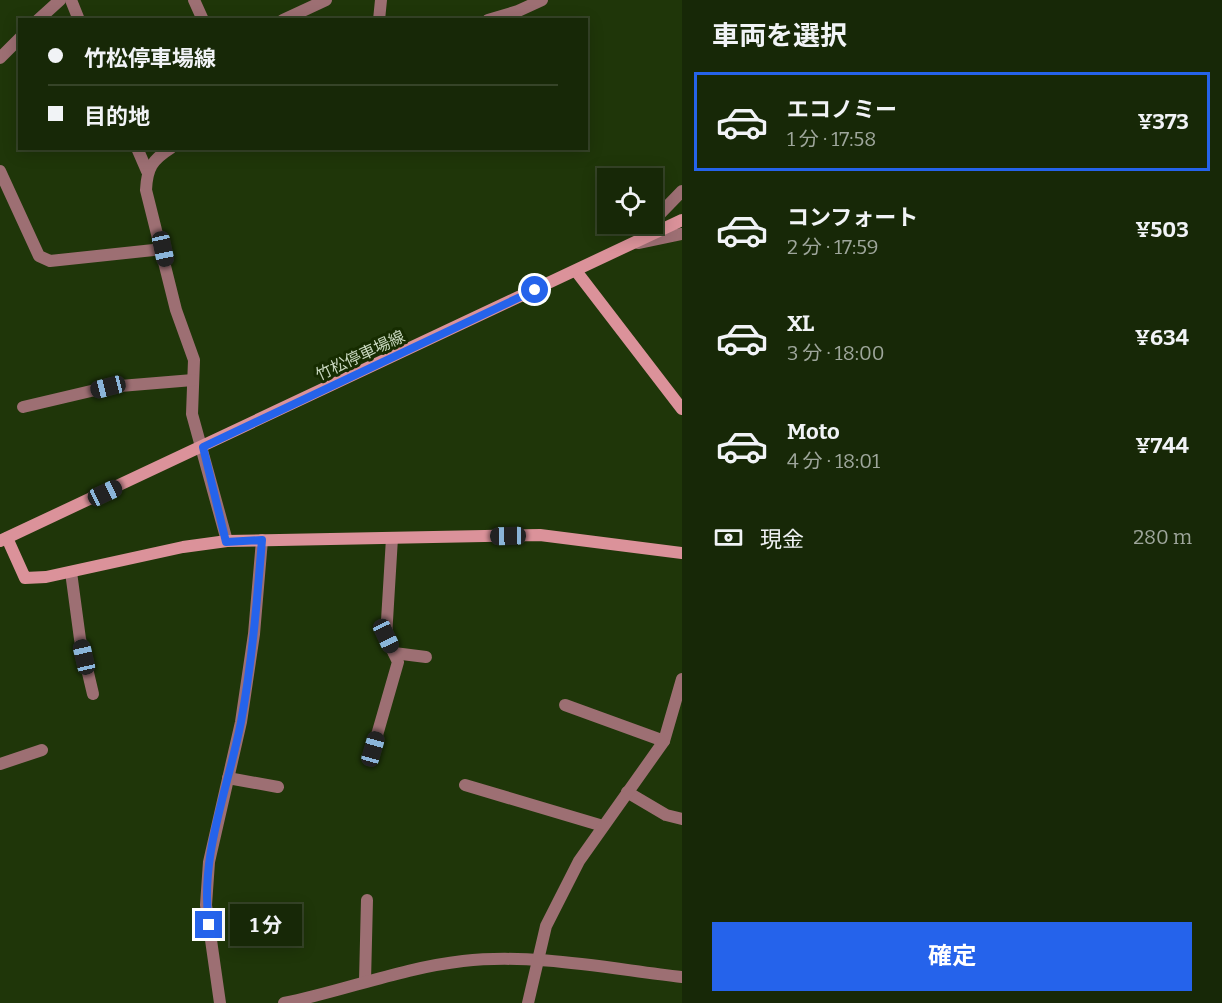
<!DOCTYPE html>
<html lang="ja">
<head>
<meta charset="utf-8">
<style>
	body { margin:0; font-family:Bitter,"Noto Sans JP",serif; background:#243415; color:#f1f3f6; height:100vh; display:flex; flex-direction:column; font-size:22px; white-space:nowrap }
	* { box-sizing:border-box; margin:0 }
	p { font-size:20px; color:#9ea69b }
	.icon { flex:none; width:33px; height:33px; fill:none; stroke:currentColor; stroke-width:2; stroke-linecap:round; stroke-linejoin:round }
	.map { position:relative; flex:1; overflow:hidden }
	.sheet { display:flex; flex-direction:column; background:#172807; width:540px }
	.sheet>* { flex:none }
	.banner { position:absolute; left:18px; top:18px; width:570px; height:132px; border-radius:0px; box-shadow:0 3px 15px #0003,0 0 0 2px #364428; display:grid; align-content:center; height:132px; padding:0 30px; background:#172807 }
	.fabs { position:absolute; left:597px; top:168px; display:grid; gap:12px }
	.fabs a { display:grid; place-items:center; width:66px; height:66px; border-radius:0px; background:#172807; box-shadow:0 3px 15px #0003,0 0 0 2px #364428; font-size:30px }
	.end { position:absolute; width:27px; height:27px; margin:-14px; border:8px solid #2563eb; background:#fff; box-shadow:0 0 0 3px #fff }
	.from { border-radius:50% }
	.bubble { position:absolute; height:42px; border-radius:0px; background:#172807; box-shadow:0 3px 15px #0003,0 0 0 2px #364428; font-size:20px; font-weight:700; line-height:42px; text-align:center }
	.car { position:absolute; width:18px; height:36px; margin:-18px -9px; border-radius:8px; box-shadow:0 0 4px 2px #0007; background:linear-gradient(#222 24%,#8ab4d8 0 40%,#222 0 76%,#8ab4d8 0 86%,#222 0) }
	.banner b { display:flex; align-items:center; gap:21px; height:57px; font-size:22px }
	.banner b+b { border-top:2px solid #364428 }
	.banner i { width:15px; height:15px; background:#f1f3f6 }
	ul { padding:0; list-style:none }
	li { display:flex; align-items:center; gap:18px; height:99px; margin:0 12px 9px; padding:0 18px; border:3px solid transparent; border-radius:0px }
	li div { flex:1 }
	li b { display:block; font-size:22px }
	li em { font-style:normal; font-weight:700 }
	li.selected { border-color:#2563eb }
	li>.icon { width:54px; height:54px; stroke-width:1.5 }
	h2 { padding:0 30px; font-size:27px; line-height:72px }
	.pay { display:flex; align-items:center; gap:15px; height:66px; padding:0 30px; font-size:22px }
	.pay p { margin-inline-start:auto }
	.button { display:flex; gap:12px; margin-top:auto; padding:12px 30px }
	.button a { flex:1; height:69px; border-radius:0px; background:#2563eb; color:#fff; font-size:24px; font-weight:700; line-height:69px; text-align:center }
	main { display:flex; flex:1; min-height:0 }
	.map>svg:first-child { display:block }
	.lines { fill:none; stroke-linecap:round; stroke-linejoin:round }
	.street { stroke:#9d6f73; stroke-width:12 }
	.secondary { stroke:#db929a; stroke-width:12 }
	.route { stroke:#2563eb; stroke-width:8 }
	.labels { text-anchor:middle; stroke-width:6; stroke-linejoin:round; paint-order:stroke }
	.street-label { font-size:16px; fill:#c8d7be; stroke:#162c00 }
</style>
</head>
<body>
<main>
<div class="map">
<svg width="682" height="1003" viewBox="0 0 682 1003">
	<rect width="100%" height="100%" fill="#1f3609"/>
	<g class="lines">
		<g class="street">
			<path d="M71,0L79,20"/>
			<path d="M194,0L203,20"/>
			<path d="M38,20L60,0"/>
			<path d="M283,20L326,0"/>
			<path d="M379,20L381,0"/>
			<path d="M488,20L518,11L542,0"/>
			<path d="M0,58L20,38"/>
			<path d="M137,148L147,171"/>
			<path d="M171,148C152,160 147,168 146,190L176,310L194,360L192,414L227,541"/>
			<path d="M0,171L39,256L50,261L163,249"/>
			<path d="M652,222L682,191"/>
			<path d="M638,243L682,234"/>
			<path d="M23,407L108,387L193,380"/>
			<path d="M71,572L80,639L93,694"/>
			<path d="M394,653L426,657"/>
			<path d="M565,705L664,741"/>
			<path d="M373,749L398,662L386,637L392,538"/>
			<path d="M0,764L42,750"/>
			<path d="M228,778L278,787"/>
			<path d="M465,785L603,826"/>
			<path d="M627,792L666,815L682,819"/>
			<path d="M365,981L367,900"/>
			<path d="M220,1003L206,905L209,862L241,722L254,634L262,540"/>
			<path d="M284,1003C344,991 401,968 463,961C535,953 611,969 682,977"/>
			<path d="M528,1003L546,926L579,861L664,741L682,679"/>
		</g>
		<g class="secondary">
			<path d="M576,271L682,409"/>
			<path d="M7,538L25,578L46,577L183,547L227,541L540,535L682,553"/>
			<path d="M0,541L682,220"/>
		</g>
	</g>
	<g class="lines">
		<path class="route" d="M209,925C199,857 228,789 241,722C252,663 257,601 262,540L226,542L203,447L535,290"/>
	</g>
	<g class="labels">
		<g class="street-label">
			<text transform="translate(360 355) rotate(-25)" y="6">竹松停車場線</text>
		</g>
	</g>
</svg>
<div class="fabs">
<a><svg class="icon" aria-label="locate" viewBox="0 0 24 24"><circle cx="12" cy="12" r="6"/><path d="M12 2v4M12 18v4M2 12h4M18 12h4"/></svg></a>
</div>
<i class="end from" style="left:535px;top:290px"></i>
<i class="end" style="left:209px;top:925px"></i>
<div class="bubble" style="left:230px;top:904px;width:72px">1 分</div>
<i class="car" style="left:163px;top:249px;rotate:168deg"></i>
<i class="car" style="left:108px;top:387px;rotate:256deg"></i>
<i class="car" style="left:105px;top:493px;rotate:65deg"></i>
<i class="car" style="left:508px;top:536px;rotate:269deg"></i>
<i class="car" style="left:386px;top:636px;rotate:155deg"></i>
<i class="car" style="left:84px;top:657px;rotate:347deg"></i>
<i class="car" style="left:373px;top:749px;rotate:16deg"></i>
<div class="banner">
<b><i class="from"></i>竹松停車場線</b>
<b><i></i>目的地</b>
</div>
</div>
<section class="sheet">
<h2>車両を選択</h2>
<ul>
<li class="selected"><svg class="icon" aria-label="car" viewBox="0 0 24 24"><path d="M5 17H2v-5l4-1 3-4h7l3 4 3 1v5h-3M9 17h6M6 11h13"/><circle cx="7" cy="17" r="2"/><circle cx="17" cy="17" r="2"/></svg><div><b>エコノミー</b><p>1 分 · 17:58</p></div><em>¥373</em></li>
<li><svg class="icon" aria-label="car" viewBox="0 0 24 24"><path d="M5 17H2v-5l4-1 3-4h7l3 4 3 1v5h-3M9 17h6M6 11h13"/><circle cx="7" cy="17" r="2"/><circle cx="17" cy="17" r="2"/></svg><div><b>コンフォート</b><p>2 分 · 17:59</p></div><em>¥503</em></li>
<li><svg class="icon" aria-label="car" viewBox="0 0 24 24"><path d="M5 17H2v-5l4-1 3-4h7l3 4 3 1v5h-3M9 17h6M6 11h13"/><circle cx="7" cy="17" r="2"/><circle cx="17" cy="17" r="2"/></svg><div><b>XL</b><p>3 分 · 18:00</p></div><em>¥634</em></li>
<li><svg class="icon" aria-label="car" viewBox="0 0 24 24"><path d="M5 17H2v-5l4-1 3-4h7l3 4 3 1v5h-3M9 17h6M6 11h13"/><circle cx="7" cy="17" r="2"/><circle cx="17" cy="17" r="2"/></svg><div><b>Moto</b><p>4 分 · 18:01</p></div><em>¥744</em></li>
</ul>
<div class="pay"><svg class="icon" aria-label="cash" viewBox="0 0 24 24"><path d="M3 7h18v10H3z"/><circle cx="12" cy="12" r="2"/></svg>現金<p>280 m</p></div>
<div class="button"><a>確定</a></div>
</section>
</main>
</body>
</html>
